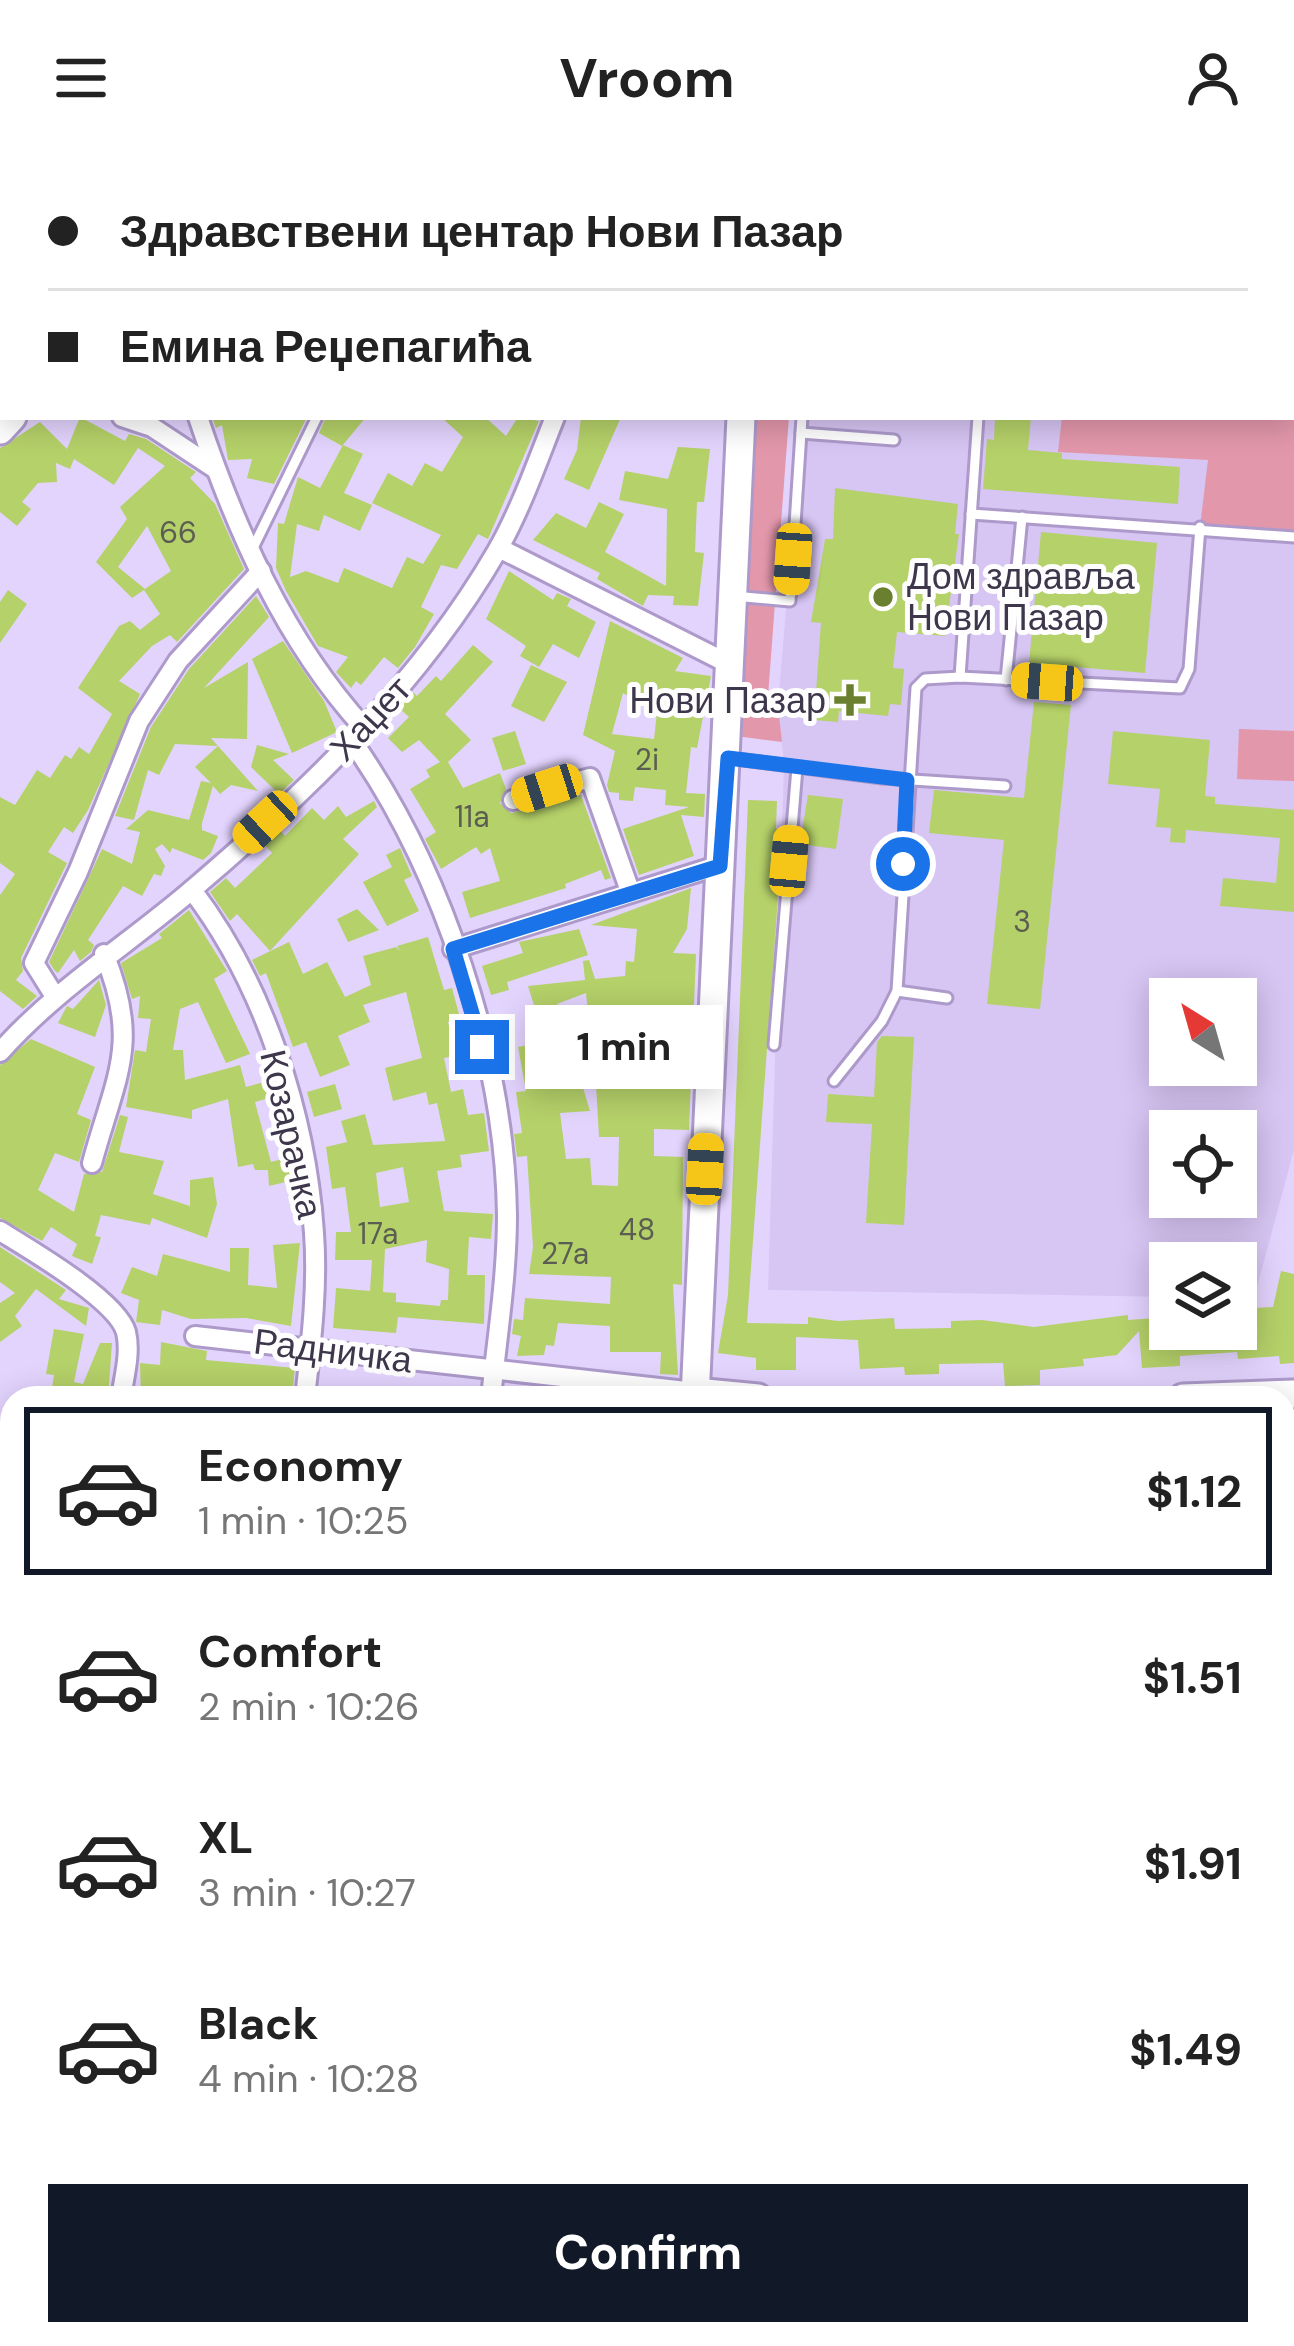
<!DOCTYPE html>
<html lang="en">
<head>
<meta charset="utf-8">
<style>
	body { margin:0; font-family:"DM Sans",sans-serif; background:#f2f2f2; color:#222; height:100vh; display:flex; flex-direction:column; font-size:45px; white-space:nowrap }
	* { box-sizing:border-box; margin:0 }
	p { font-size:39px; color:#767676 }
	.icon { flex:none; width:66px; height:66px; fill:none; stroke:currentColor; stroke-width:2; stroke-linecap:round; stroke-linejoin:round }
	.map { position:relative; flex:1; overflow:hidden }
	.details { position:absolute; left:0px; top:1230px; width:1296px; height:960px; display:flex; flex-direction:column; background:#fff; border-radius:36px 36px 0 0; box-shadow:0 6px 30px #0003 }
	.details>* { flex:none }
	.guide { position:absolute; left:0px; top:0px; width:1296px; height:264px; box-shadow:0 6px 30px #0003; display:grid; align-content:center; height:264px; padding:0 48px; background:#fff }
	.needle { width:78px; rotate:323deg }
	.fabs { position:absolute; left:1149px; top:822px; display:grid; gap:24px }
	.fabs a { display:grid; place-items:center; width:108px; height:108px; border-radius:0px; background:#fff; box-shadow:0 6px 30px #0003; font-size:60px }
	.end { position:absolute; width:54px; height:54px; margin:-27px; border:15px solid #1a73e8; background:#fff; box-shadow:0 0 0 6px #fff }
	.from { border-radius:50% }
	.bubble { position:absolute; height:84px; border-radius:0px; background:#fff; box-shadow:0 6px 30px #0003; font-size:39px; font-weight:700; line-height:84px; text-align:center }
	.car { position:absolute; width:36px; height:72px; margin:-36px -18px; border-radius:15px; box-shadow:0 0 9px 3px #0007; background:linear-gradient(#f5c518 24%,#345 0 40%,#f5c518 0 76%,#345 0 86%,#f5c518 0) }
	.guide b { display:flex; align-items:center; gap:42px; height:114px; font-size:45px }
	.guide b+b { border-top:3px solid #e0e0e0 }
	.guide i { width:30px; height:30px; background:#222 }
	ul { padding:21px 0 0; list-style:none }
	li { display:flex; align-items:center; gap:36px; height:168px; margin:0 24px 18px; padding:0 24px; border:6px solid transparent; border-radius:0px }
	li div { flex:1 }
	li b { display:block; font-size:45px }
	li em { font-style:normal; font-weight:700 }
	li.current { border-color:#111827 }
	li>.icon { width:108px; height:108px; stroke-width:1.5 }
	.action { display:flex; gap:24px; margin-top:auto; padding:24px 48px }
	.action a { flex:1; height:138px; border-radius:0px; background:#111827; color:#fff; font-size:48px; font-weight:700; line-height:138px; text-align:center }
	header { display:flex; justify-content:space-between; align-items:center; height:156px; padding:0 48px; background:#fff; font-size:54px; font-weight:700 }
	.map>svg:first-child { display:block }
	.built { fill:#d7c5f3; fill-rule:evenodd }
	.green { fill:#e397ab }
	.building { fill:#b5d169; fill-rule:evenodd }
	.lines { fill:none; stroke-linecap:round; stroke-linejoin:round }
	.lane-casing { stroke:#ad9acb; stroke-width:15 }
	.street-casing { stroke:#ad9acb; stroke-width:24 }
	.secondary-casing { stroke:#ad9acb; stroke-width:33 }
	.path { stroke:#968aab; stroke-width:3; stroke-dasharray:9 6; stroke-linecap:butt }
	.lane { stroke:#fff; stroke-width:9 }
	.street { stroke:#fff; stroke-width:18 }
	.secondary { stroke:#fff; stroke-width:27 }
	.route { stroke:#1a73e8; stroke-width:15 }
	.poi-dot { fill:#6b7f30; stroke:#fefefe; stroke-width:4.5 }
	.labels { text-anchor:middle; stroke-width:10; stroke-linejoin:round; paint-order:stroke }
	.number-label { font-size:30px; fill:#5c5d52 }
	.poi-label { font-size:36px; fill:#3e364b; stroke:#fefefe; text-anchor:start }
	.street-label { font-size:36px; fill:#3e364b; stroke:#fefefe }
</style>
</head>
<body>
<header><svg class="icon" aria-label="menu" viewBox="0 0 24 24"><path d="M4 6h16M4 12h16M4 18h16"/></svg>Vroom<svg class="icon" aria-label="person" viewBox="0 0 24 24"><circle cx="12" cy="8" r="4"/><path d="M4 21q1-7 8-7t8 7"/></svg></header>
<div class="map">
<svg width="1294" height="2190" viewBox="0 0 1294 2190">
	<rect width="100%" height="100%" fill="#e3d4fe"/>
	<g class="built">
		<path d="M1294,87V994L1254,1142H1236V1107H1170V1141L768,1134L784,608L778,550L802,261H1293ZM1170,843H1236V909H1170ZM1170,975H1236V1041H1170Z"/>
		<rect x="715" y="2178" width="182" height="12"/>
	</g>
	<g class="green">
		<path d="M1294,87V381L1200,371L1208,304L1058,296L1062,261H1293Z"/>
		<path d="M741,261H789L768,540L778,550L782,586L728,579Z"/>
		<path d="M1239,573L1294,575V625L1237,623Z"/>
	</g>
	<g class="building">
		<path d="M80,261L125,285L129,278L146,283L196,316L190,322L215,348L244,413L177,486L170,479L152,490L119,525L140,538L88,654L73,677L64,671L48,696L67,707L21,802L23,815L16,824L37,840L23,853L0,835V739L15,718L0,707V641L15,649L37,614L50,622L65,599L71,603L79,591L89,598L112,558L78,532L119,470L130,465L140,474L160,458L144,434L132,442L96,406L127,363L120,351L165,310L138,292L114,329L74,303L70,313L56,307L57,326L38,327L22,346L31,353L17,370L0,356V292L40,266L67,293ZM147,370L171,415L145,433L118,411Z"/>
		<path d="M212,261H307L274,328L247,322L252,303L228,304L222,269L216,272Z"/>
		<path d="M326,261H366L342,290L319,277Z"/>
		<path d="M441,261H485L506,280L518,261L539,265L488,383L478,378L457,413L441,409L421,451L434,458L415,491L398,512L384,501L361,529L356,525L351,532L336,516L348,501L318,490L286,435L276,412L278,367L284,368L298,321L320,332L343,289L363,298L344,337L372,349L360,375L324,359L319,375L297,368L290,421L306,415L338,427L344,412L392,432L407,401L423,408L441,379L372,347L388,317L412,330L425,307L442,316L463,281Z"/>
		<path d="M581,261H621L589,334L564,323L577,294Z"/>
		<path d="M995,261H1031L1028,294L1062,297V303L1180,311L1178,348L983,333L987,283L994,284Z"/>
		<path d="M678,291L710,293L704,346H697L695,396L704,397L698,450L673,449L674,440L648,439L643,450L597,423L600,417L533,384L556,357L586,372L599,346L624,358L605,396L666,430L667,353L619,344L625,315L668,323Z"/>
		<path d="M835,332L958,348L955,378H959L945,480L897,476L893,512L904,513L901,549L890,548L888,560L839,555L838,566L814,564L821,467L811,466L825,383H833Z"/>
		<path d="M1041,376L1157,387L1145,517L1029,507Z"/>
		<path d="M509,415L553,444L557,437L571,443L567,450L596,466L579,502L553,488L539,511L520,500L526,490L486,463Z"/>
		<path d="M8,434L27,448L0,487V446Z"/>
		<path d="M256,440L269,461L204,532L248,506L247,583L211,582L218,590L175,588L159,619L148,614L134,664L115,660L151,571L189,513Z"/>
		<path d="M610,465L683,502L675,515L711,520L697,592L691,591L686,637L705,638L704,661L681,659L694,700L639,719L623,673L689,651L665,649L666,634L635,631L633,645L619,644V637L609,636L607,629L615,595L583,579ZM623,537L657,556L654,583L612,578Z"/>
		<path d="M283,485L324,545L337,576L292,597L252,503Z"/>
		<path d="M473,489L493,506L445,558L471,584L448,606L463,632L500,617L506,633L500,647L511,657L581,639L611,722L605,724L601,714L565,728L566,732L470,762L462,736L500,725L490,692L481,698L476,691L441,713L425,683L436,676L410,633L430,621L426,614L440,606L419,584L402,596L388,582L409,561L399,552L413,536L417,540L436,520L441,525Z"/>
		<path d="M531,509L567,526L544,566L511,550Z"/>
		<path d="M1034,546L1071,549L1040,853L987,848L1004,684L929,677L934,634L1024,642Z"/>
		<path d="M515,575L526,608L503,615L492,582Z"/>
		<path d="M1113,575L1210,584L1205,640L1215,641V648L1294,654V756L1220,750L1223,722L1276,727L1280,682L1186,674L1185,687L1170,686L1171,672L1156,671L1160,633L1108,628Z"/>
		<path d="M257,589L289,598L273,604L294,624L279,638L251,611Z"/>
		<path d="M218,590L258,635L231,629L220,638L213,630L202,667V674L218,680L211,697L203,704L172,692L170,697L162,688L155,693L165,710L161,720L154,718L142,740L123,730L88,784L94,789L91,796L80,805L74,794L58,817L55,815L49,806L102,693L132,708L140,676L126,673L148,654L189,664L201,625L211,627L195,611Z"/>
		<path d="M808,639L843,643L836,693L800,688Z"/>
		<path d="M748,644L777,645L776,673H783L747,1167L808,1168V1161L838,1165L894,1162L895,1173L951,1172V1165L982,1164L1034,1171L1128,1159V1164L1170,1161V1173H1236V1153L1273,1151L1281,1115L1294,1118V1207L1280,1208L1279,1200L1238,1203L1237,1196L1180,1200V1210L1142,1212L1139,1175L1117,1199L1083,1203L1084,1210L1040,1214V1229L1005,1230L1003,1207L939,1208V1218L905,1219L904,1211L860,1213L858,1184L796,1181V1214H756V1202L718,1197L728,1139Z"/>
		<path d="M374,645L377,651L343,683L359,698L270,795L237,758L230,765L210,736L226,722L235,732L272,697L264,688L280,674L285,680L312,652L324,664L338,650L346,661Z"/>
		<path d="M400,692L412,720L404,724L419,755L387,770L363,726L392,711L386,699Z"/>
		<path d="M691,732L687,773L673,797L696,798L689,974L654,973V1000L683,1001L682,1129L673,1128L678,1219L660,1218L661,1196H610V1170L558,1167L554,1190L546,1189L544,1199L517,1200L521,1180L512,1178L514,1163L523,1164L525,1142L610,1148L611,1121L529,1118L533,1091L527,1000L517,1001L514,978L522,977L516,936L526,935L518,891L568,881L590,955L560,957L566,1003L590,1002L592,1029L618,1030L619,981H599L596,929L630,930V900L593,905L586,837L557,848L560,856L547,860L545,854L536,856L528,830L585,824L583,805L589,804L595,823L625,820L626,805L634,806L637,773L591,769Z"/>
		<path d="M357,753L379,774L348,786L337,763Z"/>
		<path d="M189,754L227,815L214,823L250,898L226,907L198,846L180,853L173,894H183L185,924L240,909L246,931L271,924L276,940L255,946L271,1006L290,1001L294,1024L269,1030L268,1014H255L253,1008L238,1011L228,943L192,954V963L126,951L135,894L146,896L151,863L138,862L140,840L132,843L121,807L162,782L159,778Z"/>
		<path d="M579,773L588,799L507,826L509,834L491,839L482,810L523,797L519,786Z"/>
		<path d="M428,781L444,834L452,832L460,862L448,866L456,900L444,902L451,936L463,933L468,959L484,957L489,995L460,999L462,1011L437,1015L444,1055L493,1058L491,1083L469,1081L467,1119H485L484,1168L398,1161L396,1177L333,1172L336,1132L370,1135L372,1104H335L336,1076H351L345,1031L332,1033L326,991L347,986L341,965L365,958L373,989L445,985L437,947L429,949L426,936L393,945L385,912L422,902L406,836L363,849L370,866L338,880L350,909L320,921L306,886L293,891L266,817L260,820L252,804L289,786L303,818L327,806L345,841L371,829L363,800L396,791L400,795L397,790ZM403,1011L409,1046L380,1051L376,1017ZM427,1084L426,1106L449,1113L448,1144H441L440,1150L396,1146V1137L383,1136L385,1093Z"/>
		<path d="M99,824L106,849L95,881L58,867L67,850L73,853Z"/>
		<path d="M882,880L914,881L904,1069L866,1067L872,968L826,966L828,938L874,941L877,886Z"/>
		<path d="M31,883L95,911L77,958L91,964L79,1006L55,997L38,1034L74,1056L84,1018L102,1016L120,959L128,961L119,996L164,1005L153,1038L190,1050V1024L213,1021L217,1048L207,1082L152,1062L150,1069L101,1059L95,1080L101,1081L92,1108L72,1100L77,1088L51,1071L42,1085L0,1062V909Z"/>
		<path d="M335,928L342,953L314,961L307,936Z"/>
		<path d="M300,1087L291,1170L246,1162L191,1163L162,1154L160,1169L136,1166L139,1144L121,1137L132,1111L157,1120L163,1098L230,1116V1092H249L248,1129L277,1132L273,1089Z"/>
		<path d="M0,1091L66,1134L59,1143L89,1152L86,1170L36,1133L15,1160L22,1170L0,1186V1147L15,1137L0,1126Z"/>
		<path d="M54,1173L84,1178L74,1226L83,1228L100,1187H112L108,1242L51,1238L54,1219L46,1218Z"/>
		<path d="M161,1186L207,1195L206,1204L295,1212L292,1242L204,1232L203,1242H141L140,1207L160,1209Z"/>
	</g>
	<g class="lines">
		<g class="lane-casing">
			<g id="lane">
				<path d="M801,277L894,284"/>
				<path d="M971,358L1294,381"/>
				<path d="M251,396L317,261"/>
				<path d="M734,440L790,445L802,261"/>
				<path d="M960,521L978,261"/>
				<path d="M1006,524L1022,361"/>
				<path d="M728,602L882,622L1005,630"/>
				<path d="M897,835L947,842"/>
				<path d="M774,889L797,612"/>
				<path d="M834,925L882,865L897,835L916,532L925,523L960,521L1180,532L1189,513L1200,371"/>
				<path d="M0,1610L12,1613"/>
				<path d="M0,1713L12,1714"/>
				<path d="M924,2178H952"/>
			</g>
		</g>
		<g class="street-casing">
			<g id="street">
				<path d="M1065,0L1066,3"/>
				<path d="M122,261L152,271L214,312"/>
				<path d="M198,261C235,372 284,484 364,572"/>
				<path d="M499,392L731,509"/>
				<path d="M352,585C442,712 505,902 507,1059C507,1121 497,1181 491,1242"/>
				<path d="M513,644L590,622L630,735"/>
				<path d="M192,734C264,828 306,959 314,1077C318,1132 311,1187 305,1242"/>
				<path d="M453,793L720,709"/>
				<path d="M54,839L34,807L78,716L139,565L178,505L261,415"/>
				<path d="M0,896C58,831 129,788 194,732C309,634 421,526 497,395C521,353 537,306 555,261"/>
				<path d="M92,1007C116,919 141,887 104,798"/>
				<path d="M0,1075C29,1093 117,1144 126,1176C131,1197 124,1221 121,1242"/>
				<path d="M195,1180L695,1236"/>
				<path d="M0,1803L12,1760"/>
				<path d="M1294,1940L1289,1963L1294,1995"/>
				<path d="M0,1947L12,1954"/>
				<path d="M1284,2026H1294"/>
				<path d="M0,2157L12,2161"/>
				<path d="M60,2178L76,2190"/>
				<path d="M279,2178L291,2190"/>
				<path d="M1175,2178L1199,2190"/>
				<path d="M494,2190L495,2178"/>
			</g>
		</g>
		<g class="secondary-casing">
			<g id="secondary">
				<path d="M430,0L434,3"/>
				<path d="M303,3L306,0"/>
				<path d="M608,3H649"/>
				<path d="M758,3V0"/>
				<path d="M1140,3L1175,0"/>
				<path d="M0,59L3,62"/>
				<path d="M0,274L12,261"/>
				<path d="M695,1236L758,1242"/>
				<path d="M695,1242L741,261"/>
				<path d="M1183,1242L1294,1238"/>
				<path d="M698,2190L699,2178"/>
			</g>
		</g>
		<g class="path">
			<path d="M8,3L10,0"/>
			<path d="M0,13L3,9"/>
		</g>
		<use href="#lane" class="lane"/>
		<use href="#street" class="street"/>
		<use href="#secondary" class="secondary"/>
	</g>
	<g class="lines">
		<path class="route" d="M482,891L453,793L720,710L728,602L907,624L903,708"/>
	</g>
	<g class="poi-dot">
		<circle cx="883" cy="441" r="12"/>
		<path d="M844 526h12v12h12v12h-12v12h-12v-12h-12v-12h12z"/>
	</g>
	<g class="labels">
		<g class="number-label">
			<text x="178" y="387">66</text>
			<text x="647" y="614">2i</text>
			<text x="472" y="671">11a</text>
			<text x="1022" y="776">3</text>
			<text x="637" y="1084">48</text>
			<text x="378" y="1088">17a</text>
			<text x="565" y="1108">27a</text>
		</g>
		<g class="poi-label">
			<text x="907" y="433">Дом здравља<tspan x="907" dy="41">Нови Пазар</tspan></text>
			<text x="826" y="557" text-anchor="end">Нови Пазар</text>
		</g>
		<g class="street-label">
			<text transform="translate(370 562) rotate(-47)" y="13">Хаџет</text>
			<text transform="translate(292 978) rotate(77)" y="13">Козарачка</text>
			<text transform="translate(333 1194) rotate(7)" y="13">Радничка</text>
		</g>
	</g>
</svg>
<div class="fabs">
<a><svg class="needle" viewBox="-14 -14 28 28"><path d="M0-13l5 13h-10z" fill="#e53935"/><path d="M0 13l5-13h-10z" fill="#767676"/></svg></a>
<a><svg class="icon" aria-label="locate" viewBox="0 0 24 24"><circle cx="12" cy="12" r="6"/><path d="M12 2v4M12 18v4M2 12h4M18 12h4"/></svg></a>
<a><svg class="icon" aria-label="layers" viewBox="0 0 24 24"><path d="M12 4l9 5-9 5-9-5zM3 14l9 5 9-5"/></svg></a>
</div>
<i class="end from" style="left:903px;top:708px"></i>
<i class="end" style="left:482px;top:891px"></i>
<div class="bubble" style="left:525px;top:849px;width:198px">1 min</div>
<i class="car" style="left:793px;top:403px;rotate:184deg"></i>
<i class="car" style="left:1047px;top:526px;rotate:274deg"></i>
<i class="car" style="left:547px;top:632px;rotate:252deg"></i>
<i class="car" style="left:265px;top:666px;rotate:227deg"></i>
<i class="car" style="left:789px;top:705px;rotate:5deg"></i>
<i class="car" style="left:705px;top:1013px;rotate:3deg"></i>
<div class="guide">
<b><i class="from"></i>Здравствени центар Нови Пазар</b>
<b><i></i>Емина Реџепагића</b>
</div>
<section class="details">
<ul>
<li class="current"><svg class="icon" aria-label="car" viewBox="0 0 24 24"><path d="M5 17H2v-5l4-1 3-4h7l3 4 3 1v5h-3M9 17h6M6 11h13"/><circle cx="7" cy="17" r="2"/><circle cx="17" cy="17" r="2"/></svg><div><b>Economy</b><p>1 min · 10:25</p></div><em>$1.12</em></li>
<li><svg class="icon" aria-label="car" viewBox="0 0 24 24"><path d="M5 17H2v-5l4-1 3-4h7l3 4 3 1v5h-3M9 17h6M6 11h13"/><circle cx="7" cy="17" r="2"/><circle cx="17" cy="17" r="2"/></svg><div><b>Comfort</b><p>2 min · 10:26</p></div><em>$1.51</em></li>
<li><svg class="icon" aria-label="car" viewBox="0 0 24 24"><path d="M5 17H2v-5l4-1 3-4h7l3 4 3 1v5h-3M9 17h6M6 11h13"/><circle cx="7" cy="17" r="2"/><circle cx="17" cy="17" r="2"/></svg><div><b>XL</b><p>3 min · 10:27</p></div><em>$1.91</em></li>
<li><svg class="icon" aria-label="car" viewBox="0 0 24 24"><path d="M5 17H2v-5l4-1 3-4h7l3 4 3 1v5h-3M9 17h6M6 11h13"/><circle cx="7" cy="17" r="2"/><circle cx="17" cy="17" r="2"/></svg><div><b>Black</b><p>4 min · 10:28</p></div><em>$1.49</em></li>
</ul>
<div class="action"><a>Confirm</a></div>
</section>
</div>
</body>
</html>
